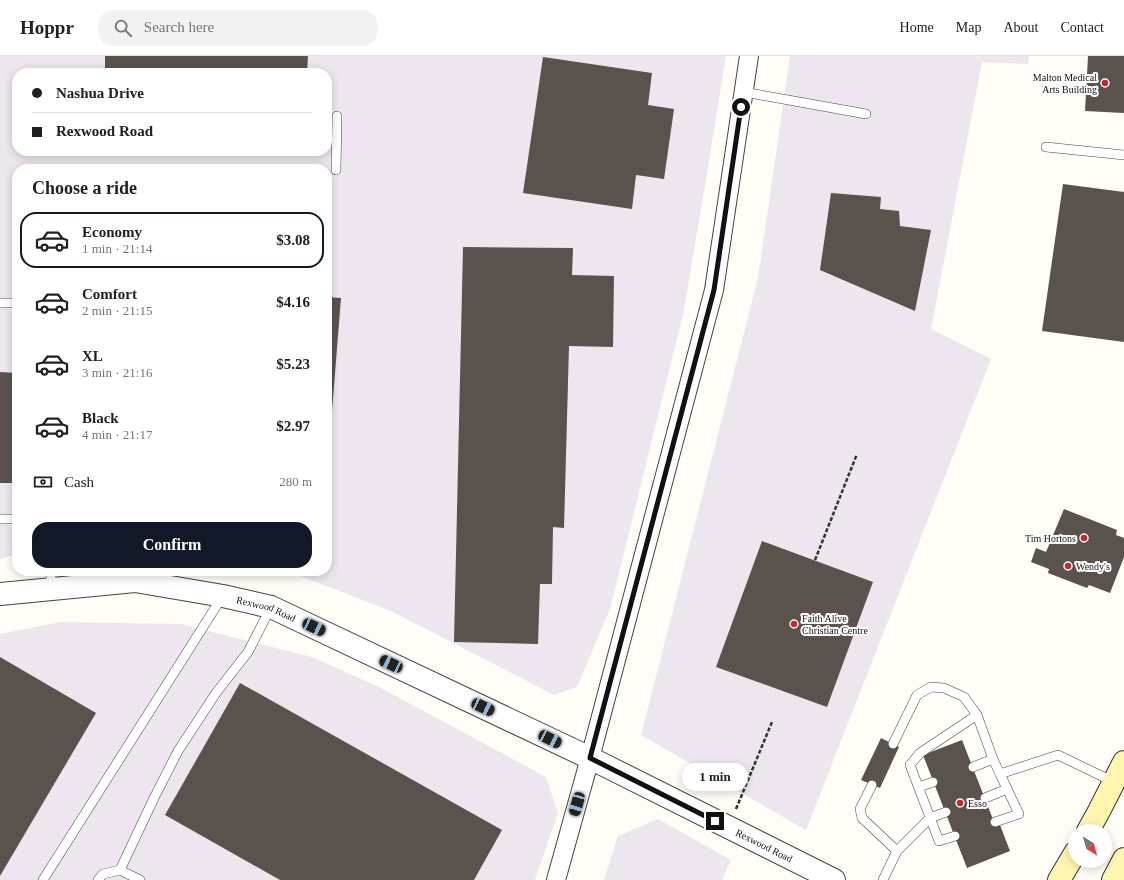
<!DOCTYPE html>
<html lang="en">
<head>
<meta charset="utf-8">
<style>
	body { margin:0; font-family:"Times New Roman",serif; background:#f2f2f2; color:#202124; height:100vh; display:flex; flex-direction:column; font-size:15px; white-space:nowrap }
	* { box-sizing:border-box; margin:0 }
	p { font-size:13px; color:#757577 }
	.icon { flex:none; width:22px; height:22px; fill:none; stroke:currentColor; stroke-width:2; stroke-linecap:round; stroke-linejoin:round }
	.map { position:relative; flex:1; overflow:hidden }
	.sheet { position:absolute; left:12px; top:108px; width:320px; height:412px; display:flex; flex-direction:column; background:#fff; border-radius:16px; box-shadow:0 2px 10px #0003 }
	.sheet>* { flex:none }
	.top-card { position:absolute; left:12px; top:12px; width:320px; height:88px; border-radius:16px; box-shadow:0 2px 10px #0003; display:grid; align-content:center; height:88px; padding:0 20px; background:#fff }
	.needle { width:26px; rotate:143deg }
	.controls { position:absolute; left:1068px; top:768px; display:grid; gap:8px }
	.controls a { display:grid; place-items:center; width:44px; height:44px; border-radius:50%; background:#fff; box-shadow:0 2px 10px #0003; font-size:20px }
	.end { position:absolute; width:18px; height:18px; margin:-9px; border:5px solid #111; background:#fff; box-shadow:0 0 0 2px #fff }
	.from { border-radius:50% }
	.bubble { position:absolute; height:28px; border-radius:14px; background:#fff; box-shadow:0 2px 10px #0003; font-size:13px; font-weight:800; line-height:28px; text-align:center }
	.car { position:absolute; width:12px; height:24px; margin:-12px -6px; border-radius:5px; box-shadow:0 0 3px 1px #0007; background:linear-gradient(#222 24%,#8ab4d8 0 40%,#222 0 76%,#8ab4d8 0 86%,#222 0) }
	.top-card b { display:flex; align-items:center; gap:14px; height:38px; font-size:15px }
	.top-card b+b { border-top:1px solid #e0e0e0 }
	.top-card i { width:10px; height:10px; background:#202124 }
	ul { padding:0; list-style:none }
	li { display:flex; align-items:center; gap:12px; height:56px; margin:0 8px 6px; padding:0 12px; border:2px solid transparent; border-radius:16px }
	li div { flex:1 }
	li b { display:block; font-size:15px }
	li em { font-style:normal; font-weight:800 }
	li.active { border-color:#111827 }
	li>.icon { width:36px; height:36px; stroke-width:1.5 }
	h2 { padding:0 20px; font-size:18px; line-height:48px }
	.pay { display:flex; align-items:center; gap:10px; height:44px; padding:0 20px; font-size:15px }
	.pay p { margin-inline-start:auto }
	.button { display:flex; gap:8px; margin-top:auto; padding:8px 20px }
	.button a { flex:1; height:46px; border-radius:16px; background:#111827; color:#fff; font-size:16px; font-weight:800; line-height:46px; text-align:center }
	header { display:flex; align-items:center; gap:24px; box-sizing:border-box; height:56px; padding:0 20px; background:#fff; border-bottom:1px solid #e0e0e0 }
	header strong { font-size:19px }
	nav { display:flex; gap:22px; margin-inline-start:auto; font-size:14px }
	.search { width:280px; height:36px; background:#f2f2f2; display:flex; align-items:center; gap:10px; box-sizing:border-box; padding:0 14px; border-radius:16px; color:#757577; font-size:15px }
	.map>svg:first-child { display:block }
	.industrial { fill:#eee6ef; fill-rule:evenodd }
	.building { fill:#5a524d }
	.lines { fill:none; stroke-linecap:round; stroke-linejoin:round }
	.service-casing { stroke:#444; stroke-width:10 }
	.minor-casing { stroke:#444; stroke-width:20 }
	.tertiary-casing { stroke:#444; stroke-width:24 }
	.secondary-casing { stroke:#333; stroke-width:24 }
	.path { stroke:#333; stroke-width:2.5; stroke-dasharray:4 2; stroke-linecap:butt }
	.service { stroke:#fff; stroke-width:9 }
	.minor { stroke:#fff; stroke-width:18 }
	.tertiary { stroke:#fff; stroke-width:22 }
	.secondary { stroke:#fff6b0; stroke-width:22 }
	.route { stroke:#111; stroke-width:5 }
	.poi-dot { fill:#c4262e; stroke:#fff; stroke-width:1.5 }
	.labels { text-anchor:middle; stroke-width:4; stroke-linejoin:round; paint-order:stroke }
	.poi-label { font-size:10px; fill:#111; stroke:#fff; text-anchor:start }
	.street-label { font-size:10px; fill:#111; stroke:#fff }
</style>
</head>
<body>
<header>
<strong>Hoppr</strong>
<div class="search"><svg class="icon" aria-label="search" viewBox="0 0 24 24"><circle cx="10" cy="10" r="6"/><path d="M15 15l6 6"/></svg>Search here</div>
<nav><a>Home</a><a>Map</a><a>About</a><a>Contact</a></nav>
</header>
<div class="map">
<svg width="1124" height="824" viewBox="0 0 1124 824">
	<rect width="100%" height="100%" fill="#fffdf5"/>
	<g class="industrial">
		<path d="M0,0H726L706,124L683,259L610,553L577,631L554,639L391,555L288,515H327V113H17V498L0,503ZM17,17H327V95H17Z"/>
		<path d="M790,0H1029L1028,8L982,6L931,273L991,303L806,774L641,679L758,222Z"/>
		<path d="M61,566L181,568L312,601L379,631L546,721L558,757L535,824H0V578Z"/>
		<path d="M658,763L731,804L722,824H604L618,780Z"/>
	</g>
	<g class="building">
		<path d="M105,0H308L307,17H105Z"/>
		<path d="M1088,0H1124V57L1085,55Z"/>
		<path d="M543,1L652,17L648,49L674,53L664,123L636,119L632,153L523,137Z"/>
		<path d="M1063,128L1124,136V286L1042,275Z"/>
		<path d="M831,137L881,141L880,153L899,155L900,170L931,174L915,255L820,214Z"/>
		<path d="M463,191L573,192L572,219L614,220L613,291L569,290L564,472L553,471L552,528H540L538,588L454,586Z"/>
		<path d="M327,241L341,242L328,405H327Z"/>
		<path d="M0,316L17,317V427H0Z"/>
		<path d="M1064,453L1117,474L1116,479L1124,482V501L1110,537L1089,529L1087,532L1048,517L1049,513L1031,506L1036,492L1046,496Z"/>
		<path d="M762,485L873,526L827,651L716,611Z"/>
		<path d="M0,601L96,657L0,820Z"/>
		<path d="M240,627L502,774L474,824H280L165,759Z"/>
		<path d="M881,682L899,691L880,732L861,724Z"/>
		<path d="M962,684L996,771L1000,769L1010,795L967,812L923,699Z"/>
	</g>
	<g class="lines">
		<g class="service-casing">
			<g id="service">
				<path d="M744,36L866,58"/>
				<path d="M1046,91L1124,99"/>
				<path d="M336,114L337,60"/>
				<path d="M0,247H17"/>
				<path d="M0,463H17"/>
				<path d="M51,533V515"/>
				<path d="M893,688L917,639L931,631L944,632L964,641L977,659"/>
				<path d="M973,711L993,703"/>
				<path d="M872,729L860,753L862,762L897,795"/>
				<path d="M919,731L933,726"/>
				<path d="M985,742L1007,733"/>
				<path d="M995,766L1019,758L1000,718"/>
				<path d="M955,780L939,785L910,709L920,697L977,659L993,703L1000,718L1058,699L1114,726"/>
				<path d="M120,814L154,742L178,695L216,637L248,596L271,551"/>
				<path d="M43,824L222,541"/>
				<path d="M98,824L103,818L120,814L140,824"/>
				<path d="M883,824L897,795L930,762L946,756"/>
			</g>
		</g>
		<g class="minor-casing">
			<path id="minor" d="M556,824L590,702L714,234L749,0"/>
		</g>
		<g class="tertiary-casing">
			<g id="tertiary">
				<path id="s1" d="M0,538L135,525L223,540L271,551L590,702L834,824"/>
			</g>
		</g>
		<g class="secondary-casing">
			<g id="secondary">
				<path d="M1088,775L1099,755L1124,706"/>
				<path d="M1059,824L1075,797"/>
				<path d="M1113,824L1124,803"/>
			</g>
		</g>
		<g class="path">
			<path d="M815,504L857,398"/>
			<path d="M736,753L772,666"/>
		</g>
		<use href="#service" class="service"/>
		<use href="#minor" class="minor"/>
		<use href="#tertiary" class="tertiary"/>
		<use href="#secondary" class="secondary"/>
	</g>
	<g class="lines">
		<path class="route" d="M715,765L590,702L714,234L741,51"/>
	</g>
	<g class="poi-dot">
		<circle cx="1105" cy="27" r="4"/>
		<circle cx="1084" cy="482" r="4"/>
		<circle cx="1068" cy="510" r="4"/>
		<circle cx="794" cy="568" r="4"/>
		<circle cx="960" cy="747" r="4"/>
	</g>
	<g class="labels">
		<g class="poi-label">
			<text x="1097" y="25" text-anchor="end">Malton Medical<tspan x="1097" dy="12">Arts Building</tspan></text>
			<text x="1076" y="486" text-anchor="end">Tim Hortons</text>
			<text x="1076" y="514">Wendy's</text>
			<text x="802" y="566">Faith Alive<tspan x="802" dy="12">Christian Centre</tspan></text>
			<text x="968" y="751">Esso</text>
		</g>
		<g class="street-label">
			<text dy="4" stroke="none"><textPath href="#s1" startOffset="270">Rexwood Road</textPath></text>
			<text dy="4" stroke="none"><textPath href="#s1" startOffset="822">Rexwood Road</textPath></text>
		</g>
	</g>
</svg>
<div class="controls">
<a><svg class="needle" viewBox="-14 -14 28 28"><path d="M0-13l5 13h-10z" fill="#e53935"/><path d="M0 13l5-13h-10z" fill="#757577"/></svg></a>
</div>
<i class="end from" style="left:741px;top:51px"></i>
<i class="end" style="left:715px;top:765px"></i>
<div class="bubble" style="left:682px;top:707px;width:66px">1 min</div>
<i class="car" style="left:314px;top:571px;rotate:115deg"></i>
<i class="car" style="left:391px;top:608px;rotate:295deg"></i>
<i class="car" style="left:483px;top:651px;rotate:115deg"></i>
<i class="car" style="left:550px;top:683px;rotate:116deg"></i>
<i class="car" style="left:577px;top:748px;rotate:196deg"></i>
<div class="top-card">
<b><i class="from"></i>Nashua Drive</b>
<b><i></i>Rexwood Road</b>
</div>
<section class="sheet">
<h2>Choose a ride</h2>
<ul>
<li class="active"><svg class="icon" aria-label="car" viewBox="0 0 24 24"><path d="M5 17H2v-5l4-1 3-4h7l3 4 3 1v5h-3M9 17h6M6 11h13"/><circle cx="7" cy="17" r="2"/><circle cx="17" cy="17" r="2"/></svg><div><b>Economy</b><p>1 min · 21:14</p></div><em>$3.08</em></li>
<li><svg class="icon" aria-label="car" viewBox="0 0 24 24"><path d="M5 17H2v-5l4-1 3-4h7l3 4 3 1v5h-3M9 17h6M6 11h13"/><circle cx="7" cy="17" r="2"/><circle cx="17" cy="17" r="2"/></svg><div><b>Comfort</b><p>2 min · 21:15</p></div><em>$4.16</em></li>
<li><svg class="icon" aria-label="car" viewBox="0 0 24 24"><path d="M5 17H2v-5l4-1 3-4h7l3 4 3 1v5h-3M9 17h6M6 11h13"/><circle cx="7" cy="17" r="2"/><circle cx="17" cy="17" r="2"/></svg><div><b>XL</b><p>3 min · 21:16</p></div><em>$5.23</em></li>
<li><svg class="icon" aria-label="car" viewBox="0 0 24 24"><path d="M5 17H2v-5l4-1 3-4h7l3 4 3 1v5h-3M9 17h6M6 11h13"/><circle cx="7" cy="17" r="2"/><circle cx="17" cy="17" r="2"/></svg><div><b>Black</b><p>4 min · 21:17</p></div><em>$2.97</em></li>
</ul>
<div class="pay"><svg class="icon" aria-label="cash" viewBox="0 0 24 24"><path d="M3 7h18v10H3z"/><circle cx="12" cy="12" r="2"/></svg>Cash<p>280 m</p></div>
<div class="button"><a>Confirm</a></div>
</section>
</div>
</body>
</html>
